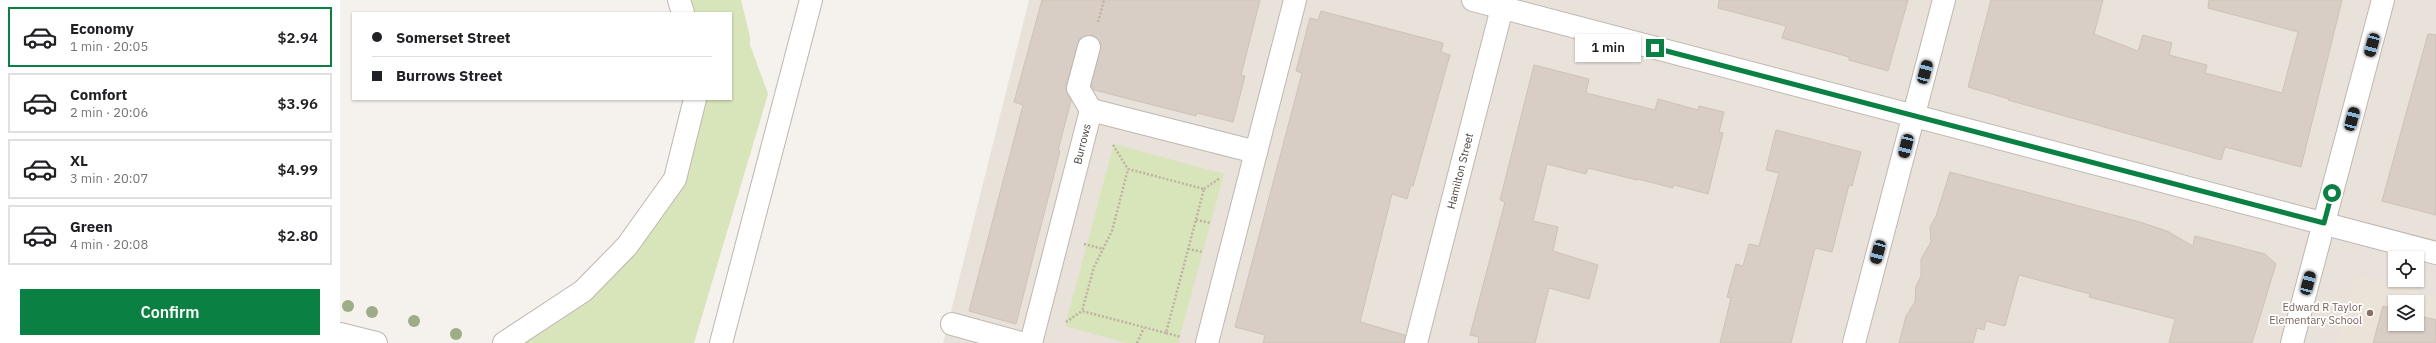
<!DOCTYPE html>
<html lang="en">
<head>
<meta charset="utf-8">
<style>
	body { margin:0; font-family:"IBM Plex Sans",sans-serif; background:#f6f6f6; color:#202124; height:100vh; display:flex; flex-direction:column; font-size:15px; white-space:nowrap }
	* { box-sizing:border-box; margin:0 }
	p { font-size:13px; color:#757577 }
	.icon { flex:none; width:22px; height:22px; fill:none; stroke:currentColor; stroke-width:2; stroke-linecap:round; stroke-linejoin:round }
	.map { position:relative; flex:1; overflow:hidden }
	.drawer { display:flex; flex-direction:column; background:#fff; width:340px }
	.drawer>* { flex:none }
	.top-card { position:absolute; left:12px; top:12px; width:380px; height:88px; border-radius:0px; box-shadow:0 1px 3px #0004; display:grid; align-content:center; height:88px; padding:0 20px; background:#fff }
	.fabs { position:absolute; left:2048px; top:251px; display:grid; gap:8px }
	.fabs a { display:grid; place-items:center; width:36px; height:36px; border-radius:0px; background:#fff; box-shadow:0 1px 3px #0004; font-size:20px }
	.end { position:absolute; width:18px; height:18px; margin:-9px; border:5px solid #0b8043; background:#fff; box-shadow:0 0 0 2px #fff }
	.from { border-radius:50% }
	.bubble { position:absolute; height:28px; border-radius:0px; background:#fff; box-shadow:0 1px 3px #0004; font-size:13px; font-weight:600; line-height:28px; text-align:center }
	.car { position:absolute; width:12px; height:24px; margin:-12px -6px; border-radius:5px; box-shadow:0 0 3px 1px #0007; background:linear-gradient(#222 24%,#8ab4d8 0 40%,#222 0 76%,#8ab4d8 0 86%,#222 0) }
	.top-card b { display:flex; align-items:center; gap:14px; height:38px; font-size:15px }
	.top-card b+b { border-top:1px solid #e0e0e0 }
	.top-card i { width:10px; height:10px; background:#202124 }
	ul { padding:7px 0 0; list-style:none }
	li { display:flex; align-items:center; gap:12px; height:60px; margin:0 8px 6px; padding:0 12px; border:2px solid #e0e0e0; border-radius:0px }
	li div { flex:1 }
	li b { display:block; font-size:15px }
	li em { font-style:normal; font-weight:600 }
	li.current { border-color:#0b8043 }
	li>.icon { width:36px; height:36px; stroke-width:1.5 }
	.button { display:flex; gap:8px; margin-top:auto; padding:8px 20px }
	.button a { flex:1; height:46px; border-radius:0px; background:#0b8043; color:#fff; font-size:16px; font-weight:600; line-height:46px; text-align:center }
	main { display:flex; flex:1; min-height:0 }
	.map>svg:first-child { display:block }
	.residential { fill:#e8e2db; fill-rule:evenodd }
	.education { fill:#ece3d8; fill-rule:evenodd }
	.green { fill:#d8e4ba }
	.building { fill:#d8cec6; stroke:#cfc2b7 }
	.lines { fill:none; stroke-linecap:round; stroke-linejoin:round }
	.minor-casing { stroke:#bfb7b0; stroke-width:24 }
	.path { stroke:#c0b1a3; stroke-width:2.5; stroke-dasharray:2 2; stroke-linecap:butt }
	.minor { stroke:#fff; stroke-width:22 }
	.tree { fill:#9ead87 }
	.route { stroke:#0b8043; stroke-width:5 }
	.education-dot { fill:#8d6e63; stroke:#fff; stroke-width:1.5 }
	.labels { text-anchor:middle; stroke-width:3.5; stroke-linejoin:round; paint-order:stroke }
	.street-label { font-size:11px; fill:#49413b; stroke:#fff }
	.education-label { font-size:11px; fill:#785e54; stroke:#fff; text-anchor:end }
</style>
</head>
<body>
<main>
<section class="drawer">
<ul>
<li class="current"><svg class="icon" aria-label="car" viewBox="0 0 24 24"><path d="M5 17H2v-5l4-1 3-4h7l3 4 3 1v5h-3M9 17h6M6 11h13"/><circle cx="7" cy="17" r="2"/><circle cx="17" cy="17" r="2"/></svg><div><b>Economy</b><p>1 min · 20:05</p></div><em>$2.94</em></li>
<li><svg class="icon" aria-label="car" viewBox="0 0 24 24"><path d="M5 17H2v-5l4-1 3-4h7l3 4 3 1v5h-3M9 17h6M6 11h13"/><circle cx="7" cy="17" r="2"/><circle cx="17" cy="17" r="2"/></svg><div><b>Comfort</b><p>2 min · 20:06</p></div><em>$3.96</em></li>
<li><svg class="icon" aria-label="car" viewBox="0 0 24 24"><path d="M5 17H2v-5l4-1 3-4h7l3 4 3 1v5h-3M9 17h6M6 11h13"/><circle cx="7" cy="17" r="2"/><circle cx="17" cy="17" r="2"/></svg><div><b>XL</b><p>3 min · 20:07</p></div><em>$4.99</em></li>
<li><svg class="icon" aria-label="car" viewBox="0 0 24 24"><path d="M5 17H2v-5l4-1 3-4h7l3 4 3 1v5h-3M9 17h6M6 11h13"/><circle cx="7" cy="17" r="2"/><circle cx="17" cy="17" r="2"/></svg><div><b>Green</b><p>4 min · 20:08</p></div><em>$2.80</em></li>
</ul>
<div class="button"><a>Confirm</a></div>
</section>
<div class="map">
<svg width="2096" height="343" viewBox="0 0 2096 343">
	<rect width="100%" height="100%" fill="#f5f1ed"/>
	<path class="residential" d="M689,0H2096V343H603ZM2055,258H2077V280H2055ZM2055,302H2077V324H2055Z"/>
	<path class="education" d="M2015,275L2096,297V343H1997ZM2055,302H2077V324H2055Z"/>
	<g class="green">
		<path d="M349,0H401L410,37V45L428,94L354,343H180L258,291L302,244L343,182L364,99H391V13H354Z"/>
		<path d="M774,144L884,174L838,343H787L725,326Z"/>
	</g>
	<g class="building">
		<path d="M702,0H920L901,75L905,76L893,122L857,113L856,116L754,90L751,86L761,43L752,35L740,38L726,85V90L731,101L718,150L720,151L676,324L629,311L683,105L674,102Z"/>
		<path d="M1379,0H1568L1548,71L1509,60V57L1442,38L1446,26L1378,8Z"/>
		<path d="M1651,0H1763L1754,34L1798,51L1803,35L1832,43L1829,55L1867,65L1865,73L1942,93L1958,32L1868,8L1869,0H2002L1961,167L1885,147L1881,160L1668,100L1669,99L1628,87Z"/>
		<path d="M981,11L1103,43L1101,52L1110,55L1073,186L1071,185L1067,199L1052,194L1020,322L1065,335L1064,343H923L925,335L895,327L962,73L956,71L970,18L978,20Z"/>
		<path d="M2088,34L2096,35V215L2042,201Z"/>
		<path d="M1194,65L1249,79L1246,93L1315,110L1318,99L1358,110L1359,106L1384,112L1379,132L1383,133L1368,194L1334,185L1333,188L1298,179L1297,180L1248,168L1246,174L1207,164L1193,221L1218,227L1213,251L1258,265L1249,299L1209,288L1195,343H1138L1139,337L1130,335L1165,202L1160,200Z"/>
		<path d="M1436,130L1521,152L1512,186L1509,185L1492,252L1475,248L1451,343H1380L1391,298L1387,297L1396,264L1403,266L1409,244L1419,246L1439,173L1426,170Z"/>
		<path d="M1610,172L1800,222L1827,231L1853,246L1855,236L1925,254L1936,264L1912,343H1829L1835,319L1749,297L1750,294L1679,275L1665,326L1646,321L1644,330L1637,328L1633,343H1559L1566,316L1575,302L1576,286L1581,276V259L1591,242L1590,227L1596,216Z"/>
		<path d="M2043,306L2055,309V324H2077V315L2096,320V343H2033Z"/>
	</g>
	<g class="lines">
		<g class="minor-casing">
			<g id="minor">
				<path d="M339,0L343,13"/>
				<path d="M1133,0L2096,253"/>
				<path d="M749,47L738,88L751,110"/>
				<path d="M612,324L681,343"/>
				<path d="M0,334L36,343"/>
				<path d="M164,343L243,291L287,246L335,179L355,99"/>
				<path d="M381,343L471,0"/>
				<path d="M691,343L751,110L916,152"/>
				<path d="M867,343L955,0"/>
				<path d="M1076,343L1164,0"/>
				<path d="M1514,343L1604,0"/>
				<path d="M1952,343L2043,0"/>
			</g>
		</g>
		<g class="path">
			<path d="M758,22L764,0"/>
			<path d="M773,145L788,169L864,189L826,333L742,311L754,267L772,231L788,169"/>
			<path d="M864,189L880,178"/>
			<path d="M856,220L871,223"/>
			<path d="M744,244L763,249"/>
			<path d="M848,249L863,252"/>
			<path d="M726,322L742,311"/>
			<path d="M826,333L841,337"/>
			<path d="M797,343L804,328"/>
		</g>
		<use href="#minor" class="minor"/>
	</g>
	<g class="tree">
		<circle cx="8" cy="306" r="6"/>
		<circle cx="32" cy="312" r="6"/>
		<circle cx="74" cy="321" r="6"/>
		<circle cx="116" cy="334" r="6"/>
	</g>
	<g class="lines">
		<path class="route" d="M1315,48L1984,223L1992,193"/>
	</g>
	<circle class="education-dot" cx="2030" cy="313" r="4"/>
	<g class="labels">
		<g class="street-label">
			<text transform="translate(742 144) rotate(-76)" y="4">Burrows</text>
			<text transform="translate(1120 171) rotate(-76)" y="4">Hamilton Street</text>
		</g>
		<g class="education-label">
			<text x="2022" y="311">Edward R Taylor<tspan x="2022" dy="13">Elementary School</tspan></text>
		</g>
	</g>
</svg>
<div class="fabs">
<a><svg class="icon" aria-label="locate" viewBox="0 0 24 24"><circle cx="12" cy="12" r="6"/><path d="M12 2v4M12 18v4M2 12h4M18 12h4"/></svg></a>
<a><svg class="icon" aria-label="layers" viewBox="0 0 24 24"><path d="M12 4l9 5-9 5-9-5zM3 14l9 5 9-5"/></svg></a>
</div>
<i class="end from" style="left:1992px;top:193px"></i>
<i class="end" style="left:1315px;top:48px"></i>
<div class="bubble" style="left:1235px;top:34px;width:66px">1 min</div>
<i class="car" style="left:2032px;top:45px;rotate:195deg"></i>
<i class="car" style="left:1585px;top:72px;rotate:15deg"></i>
<i class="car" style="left:2012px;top:119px;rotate:15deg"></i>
<i class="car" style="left:1566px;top:146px;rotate:194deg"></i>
<i class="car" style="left:1538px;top:252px;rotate:195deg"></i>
<i class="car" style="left:1968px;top:283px;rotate:15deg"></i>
<div class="top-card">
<b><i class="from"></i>Somerset Street</b>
<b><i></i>Burrows Street</b>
</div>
</div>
</main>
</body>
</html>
